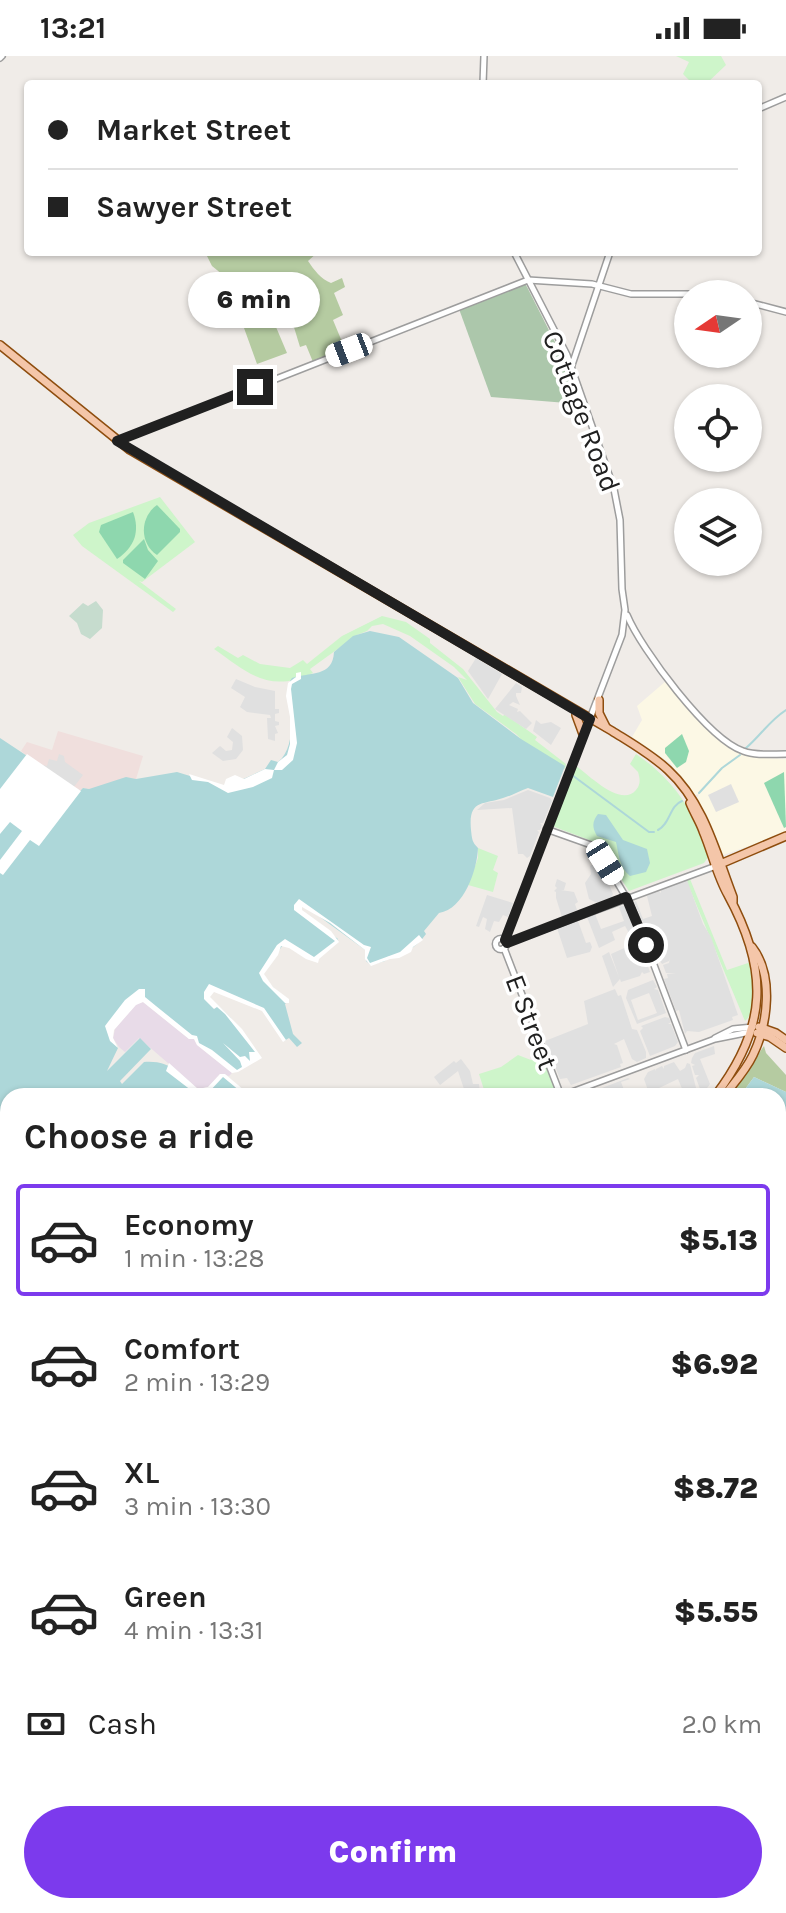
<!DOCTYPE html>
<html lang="en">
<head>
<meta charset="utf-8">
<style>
	body { margin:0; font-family:Karla,sans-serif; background:#f2f2f2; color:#222; height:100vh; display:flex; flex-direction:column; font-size:30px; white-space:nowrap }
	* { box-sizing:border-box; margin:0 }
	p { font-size:26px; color:#767676 }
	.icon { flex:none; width:44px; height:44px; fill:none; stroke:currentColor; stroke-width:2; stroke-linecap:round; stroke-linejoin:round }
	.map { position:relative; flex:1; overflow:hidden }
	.side { position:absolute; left:0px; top:1032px; width:786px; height:826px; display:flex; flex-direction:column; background:#fff; border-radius:24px 24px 0 0; box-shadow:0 2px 6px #0004 }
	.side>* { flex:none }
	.top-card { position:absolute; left:24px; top:24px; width:738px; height:176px; border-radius:8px; box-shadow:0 2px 6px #0004; display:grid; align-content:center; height:176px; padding:0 24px; background:#fff }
	.needle { width:52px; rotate:257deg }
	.controls { position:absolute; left:674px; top:224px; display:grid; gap:16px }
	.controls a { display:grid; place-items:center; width:88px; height:88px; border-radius:50%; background:#fff; box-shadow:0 2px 6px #0004; font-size:40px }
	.end { position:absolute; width:36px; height:36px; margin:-18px; border:10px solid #202020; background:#fff; box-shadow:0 0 0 4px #fff }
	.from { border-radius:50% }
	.bubble { position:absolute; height:56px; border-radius:28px; background:#fff; box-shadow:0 2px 6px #0004; font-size:26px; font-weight:800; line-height:56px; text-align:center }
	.car { position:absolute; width:24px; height:48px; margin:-24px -12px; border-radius:10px; box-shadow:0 0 6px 2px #0007; background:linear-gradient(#fff 24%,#345 0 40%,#fff 0 76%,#345 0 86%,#fff 0) }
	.top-card b { display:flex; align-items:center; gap:28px; height:76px; font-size:30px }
	.top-card b+b { border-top:2px solid #e0e0e0 }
	.top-card i { width:20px; height:20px; background:#222 }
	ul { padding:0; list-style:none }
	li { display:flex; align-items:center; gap:24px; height:112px; margin:0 16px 12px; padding:0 8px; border:4px solid transparent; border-radius:8px }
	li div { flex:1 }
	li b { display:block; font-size:30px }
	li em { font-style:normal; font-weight:800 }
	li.on { border-color:#7c3aed }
	li>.icon { width:72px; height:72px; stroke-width:1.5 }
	h2 { padding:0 24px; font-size:36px; line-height:96px }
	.pay { display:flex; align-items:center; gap:20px; height:88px; padding:0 24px; font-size:30px }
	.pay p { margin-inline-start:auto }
	.button { display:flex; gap:16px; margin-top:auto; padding:16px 24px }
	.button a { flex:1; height:92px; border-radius:48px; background:#7c3aed; color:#fff; font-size:32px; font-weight:800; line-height:92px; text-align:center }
	.status { display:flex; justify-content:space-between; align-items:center; height:56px; padding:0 40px; background:#fff; direction:ltr }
	.status svg { height:22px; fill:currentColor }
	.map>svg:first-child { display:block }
	.industrial { fill:#e8dbe8 }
	.education { fill:#fcf8e5 }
	.military { fill:#f0dfdd }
	.forest { fill:#b5cba1 }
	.wetland { fill:#c6dcce }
	.cemetery { fill:#acc7ab }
	.park { fill:#cef5ca }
	.pitch { fill:#8ed7ae }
	.parking { fill:#e0e0e0; fill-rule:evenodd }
	.water { fill:#add7d9 }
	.pier { fill:#fff }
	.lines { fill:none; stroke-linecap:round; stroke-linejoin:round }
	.stream { stroke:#add7d9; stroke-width:2 }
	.minor-casing { stroke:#9d9d9d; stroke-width:8 }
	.major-casing { stroke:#8e4d0e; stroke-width:10 }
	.minor { stroke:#fff; stroke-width:5 }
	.major { stroke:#f4c6a9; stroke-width:7 }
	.rail-casing { stroke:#6e6e6e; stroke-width:5 }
	.rail { stroke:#fff; stroke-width:2; stroke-dasharray:6; stroke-linecap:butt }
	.major-bridge-casing { stroke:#8e4d0e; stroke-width:10; stroke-linecap:butt }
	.major-bridge { stroke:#f4c6a9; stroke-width:7 }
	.route { stroke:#202020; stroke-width:10 }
	.labels { text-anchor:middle; stroke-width:7; stroke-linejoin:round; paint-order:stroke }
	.street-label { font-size:28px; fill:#202020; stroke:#fff }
</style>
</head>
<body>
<div class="status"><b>13:21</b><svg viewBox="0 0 49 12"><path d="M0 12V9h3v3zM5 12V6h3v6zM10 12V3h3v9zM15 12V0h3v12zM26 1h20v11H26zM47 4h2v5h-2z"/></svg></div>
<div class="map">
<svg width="786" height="1857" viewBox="0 0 786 1857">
	<rect width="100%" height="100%" fill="#f0ece8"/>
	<g class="industrial">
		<path d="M143,946L189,983H194L197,989L232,1017L229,1020L220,1018L208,1031L198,1033L139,982L125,996L119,991L113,982L115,973L136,948Z"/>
		<path d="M8,1187V1306L0,1304V1195Z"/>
		<path d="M786,1382V1550L778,1547V1384Z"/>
	</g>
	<path class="education" d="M666,625L734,695L763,702L786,703V777L723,799L721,797L697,742L699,738L695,739L670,707L632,681L642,664L637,650Z"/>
	<path class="military" d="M58,675L143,700L136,723L89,733L83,732L53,773L26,699L21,695L27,686L52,694Z"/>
	<g class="forest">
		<path d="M205,196H318L308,205C314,214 321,223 331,227L342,222L345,231L334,237L343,259L333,264L345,293L313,306L306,289L300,291L293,268L276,271L287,297L257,308L244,272L264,263L265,253L212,210Z"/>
		<path d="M764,990L766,997L786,1019V1036L754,1021L740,1040H729Z"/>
	</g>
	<path class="wetland" d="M96,545L103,554L102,572L90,583L81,578L77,567L69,560L83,547L88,550Z"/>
	<g class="cemetery">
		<path d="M525,227L561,298L579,348L491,341L459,253Z"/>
		<path d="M252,1850H347V1857H243Z"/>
	</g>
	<g class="park">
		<path d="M676,0H721L726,9L706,28H693L683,18L689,6Z"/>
		<path d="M160,441L195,486L142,526L139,525L176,553L173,556L82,490L73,479L89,467Z"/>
		<path d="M382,560L406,566L430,583V587L463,613L497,656L503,660L505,658L537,681L535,684L566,708L565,713L521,689L520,682L516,678L475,648L458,621L467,624L454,611L410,580L383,568L372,570L367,575L357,579L310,613L313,617C269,638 248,617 214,593L218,590L238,602L243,599L260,608L290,612L303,604L307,608L342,580Z"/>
		<path d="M636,698C673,723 697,757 708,801L704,807L629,835L600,791L589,784L552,770L576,710C589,719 621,752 636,734C641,728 640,723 638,716L630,708Z"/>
		<path d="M478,792L498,800L493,814L498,817L493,836L468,829L478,802Z"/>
		<path d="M690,823L727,914L751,906C755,924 759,952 745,965L686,824Z"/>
		<path d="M518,999L531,1004L545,1001L561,1040H486L479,1018L501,1011Z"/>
	</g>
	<g class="pitch">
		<path d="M157,449L180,473V476L157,499C139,487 140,461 157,449Z"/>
		<path d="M133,456C140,475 135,491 117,503L99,476L101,469Z"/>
		<path d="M144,483L148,494L158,505L145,523L123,507V504Z"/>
		<path d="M682,678L689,695L686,706L677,712L665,697V692Z"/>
		<path d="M784,716L786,771L784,772L764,727Z"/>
	</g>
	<g class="parking">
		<path d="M476,602L502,618L488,643L468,615Z"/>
		<path d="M236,623L255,631L275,635V653H279V657L275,658V665L279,666V669L275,670L278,677L275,678V685L268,683L267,662H271L270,659L247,656L240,651L245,641L231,632Z"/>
		<path d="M516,627L522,631L521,637H516V640L520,649L513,646L509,649L518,653L517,656L520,655L532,667L526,673L495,653Z"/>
		<path d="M536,664L541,668L551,666L561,672L551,689L533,675Z"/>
		<path d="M232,672L242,680L243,694L236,703L223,705L212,697L220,690L226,695L232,694L233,686L227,681Z"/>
		<path d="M59,698L64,700L65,706L83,719L61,748L35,707L47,710L49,703L57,705Z"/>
		<path d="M731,728L739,746L716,756L708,739Z"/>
		<path d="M528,734L550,742L552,745L543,767H540L542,769L540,774H537L539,776L530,800L527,802L523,798H518L512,752L477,754L485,747L504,744Z"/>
		<path d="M599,805L613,838L611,842L597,847L589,843L585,827L591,818L590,810Z"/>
		<path d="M557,823L566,827L564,834H561L574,836L578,846L575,848L577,854L562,861L556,842V836L554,835L557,832L555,830Z"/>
		<path d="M687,824L703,868L711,881L738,959L732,961L733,964L699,976L687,975L685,978L679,954L676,955L664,923L668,922L667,918L676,917H666L663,909L669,907L670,902L669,905L662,908L660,905L657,906L649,885L651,881L657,879L661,881L660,877L649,880L634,846L636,845L643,863L652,860L647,840L658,834L661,837V834Z"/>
		<path d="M487,839L513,847L508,861L503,859L499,866L494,865L490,876L485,873L487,863L483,861L479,871L476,870Z"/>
		<path d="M625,849L636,877H629L625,870L614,875L612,876L615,884L599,892L587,861L595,858L601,873L624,865L619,851Z"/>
		<path d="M578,865L586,887L590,886L592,891L590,896L567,902L557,872Z"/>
		<path d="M640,888L650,916L644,918L642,916L640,920L621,926L620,923L613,931L602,900L609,896L619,921L611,898L631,889Z"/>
		<path d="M653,924L657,931L654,933L658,934L666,957L637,968L626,942L628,934ZM649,937L657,957L638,964L631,944Z"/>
		<path d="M615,933L618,940L621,939L632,973L637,974L646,996V1002L637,1006L632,1003L624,983L614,988L617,989L623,1007L620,1008L621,1011L571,1029L567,1022L560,1023L555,1010L557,1007H553L545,985L588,968L584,945Z"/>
		<path d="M665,961L669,962L671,966L668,968H671L678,986L675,990L650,1000L640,975L643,972L641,970Z"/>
		<path d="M714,990L715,998L700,1003L710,1028L705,1035L700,1033L696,1022L699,1019H695L692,1010L695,1009L691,1007L692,1002L695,997Z"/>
		<path d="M461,1003L470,1015L473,1028H479L480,1038L465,1036L458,1015L440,1029L434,1021L454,1005L456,1007Z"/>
		<path d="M674,1006L680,1015L685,1012L687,1007L690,1008L698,1040H685L678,1023L657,1033L659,1040H650L644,1023L648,1016L655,1013L656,1015V1013L662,1010L664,1013V1010Z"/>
		<path d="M628,1022L630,1023L621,1026L624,1034L632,1037L634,1040H581Z"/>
	</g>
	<g class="water">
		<path d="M370,575L399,581L458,622L473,647L521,683L565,710L553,741L528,732C519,735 511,740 503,742C483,749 468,743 471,774C472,783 472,786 478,792C477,814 464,853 439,857L424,875L426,878C416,892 403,899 387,901L385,905L371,909L366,905L368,896L302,848H298L302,856L338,883L316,903L285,886L263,917L266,924L287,946L285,948L293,978L302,987L297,991L289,982L284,985L263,954L214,935L208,940L230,961L256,995L257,1002L236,1016L198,988V984L190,981L140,943L112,974L111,981L118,992L107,1015L140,982L151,993L120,1025L122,1028L144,1006C171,1004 179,1018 197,1035L209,1033L223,1019L248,1040H8V1203L0,1200V682L80,735L83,732L89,733L126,721L136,723L177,716L226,731L265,713L271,704L278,706C298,690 290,649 290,625L292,622C310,616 333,621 334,596L353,580Z"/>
		<path d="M598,758L606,759L623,784L647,793L650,807L646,816L630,820C619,811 619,799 616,786L597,780C592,771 592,766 598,758Z"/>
		<path d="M754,1021L786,1036V1382L778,1384V1040H740Z"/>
		<path d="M778,1614H786V1857H484L480,1850H778Z"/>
	</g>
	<g class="pier">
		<path d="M301,616V623L292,628L291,633L297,687L293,704L282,714H274L272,722L253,731L228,737L208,726L192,724L189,718L224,729L226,723L235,719L244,723L265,713L274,714L278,706L287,699L290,688V661L286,640L288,627L296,621V617Z"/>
		<path d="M27,698L81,735L39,790L30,784L3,819L0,817V804L22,775L10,766L0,778V733Z"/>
		<path d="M299,843L364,889L371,891L367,902L370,907L400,896L419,879L423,884L413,891L411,896L399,902L390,903L371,910L365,903V894L330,867L302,851V854L331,875L339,886L319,903L318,907L306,903L289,892L281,890L278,899L264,918L273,931L289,943V947H285L263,925L259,917L277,889L285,883L314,901L335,885L294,854V849Z"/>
		<path d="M209,928L264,952L286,984L283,986L262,955L214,936L210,941L242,973L262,1002L238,1016L232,1017L197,989L194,983H189L143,946L136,949L114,974L113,982L118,992L110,985L105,970L108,966L125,944L139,933H145V941L156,950L192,979L197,980L199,987L212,994L237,1014L242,1011L240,1005L223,987L240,1001L245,1000L250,1005L249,996H255L225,958L217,951L214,953L204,943V936Z"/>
		<path d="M169,1007L198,1033L208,1031L220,1018H225L251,1040H246L223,1021L208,1037L196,1038L166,1015Z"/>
	</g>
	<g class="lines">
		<g class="stream">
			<path d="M746,692C761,679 770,664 786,654"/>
			<path d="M572,719L649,776H654"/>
			<path d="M699,737L722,712L740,699"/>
			<path d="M658,774C671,767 669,750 682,745"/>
		</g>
		<g class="minor-casing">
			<g id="minor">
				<path d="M0,2L2,0"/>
				<path d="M483,28L484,0"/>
				<path d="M758,53L786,41"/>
				<path d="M748,246L786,256"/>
				<path d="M571,312L610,196"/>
				<path d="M118,385L528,224L592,228L631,238H688"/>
				<path d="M627,559C641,593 708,683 743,695C756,700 772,698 786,698"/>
				<path d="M546,773L591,789L605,806L626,841L637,864L686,994"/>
				<circle cx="501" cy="888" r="5.5"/>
				<path d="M505,884L622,579L625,554L622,533L620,464L614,433L567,299L514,196"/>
				<path d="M507,887L716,810"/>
				<path d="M504,892L561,1040"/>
				<path d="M715,982L733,973L753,971"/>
				<path d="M561,1040L715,983L750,976"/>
				<path d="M0,1480L8,1487"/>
				<path d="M374,1850L378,1857"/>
			</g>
		</g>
		<g class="major-casing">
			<g id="major">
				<path d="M0,289L130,394L612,675C631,687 652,699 668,714C704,747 716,797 733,841V846"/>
				<path d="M599,644V657L606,671"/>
				<path d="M576,659L583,678"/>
				<path d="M690,747C694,757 700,766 703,775C712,796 717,820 728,839C769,914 768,971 715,1040"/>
				<path d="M718,809L786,780"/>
				<path d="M759,971L776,977L786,984"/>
				<path d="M757,977L770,981L786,992"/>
				<path d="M724,1040C734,1027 746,1014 753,999C768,968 774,919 752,891"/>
				<path d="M0,1313L8,1310"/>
				<path d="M422,1850L423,1857"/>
			</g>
		</g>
		<use href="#minor" class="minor"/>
		<use href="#major" class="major"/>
		<g class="rail-casing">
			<g id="rail">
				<path d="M778,1552L786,1555"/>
				<path d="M441,1850L443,1857"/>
			</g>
		</g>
		<use href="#rail" class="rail"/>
		<g class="major-bridge-casing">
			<path id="major-bridge" d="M0,1307L8,1304"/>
		</g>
		<use href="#major-bridge" class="major-bridge"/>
	</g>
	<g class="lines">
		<path class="route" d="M255,331L117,385L590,663L505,884L507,887L626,841L646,889"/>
	</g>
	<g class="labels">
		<g class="street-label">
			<text transform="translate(582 355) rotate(69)" y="10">Cottage Road</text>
			<text transform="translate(532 966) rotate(69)" y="10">E Street</text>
		</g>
	</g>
</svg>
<div class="controls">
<a><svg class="needle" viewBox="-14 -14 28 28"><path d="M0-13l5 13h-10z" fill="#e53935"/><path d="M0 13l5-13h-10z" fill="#767676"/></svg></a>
<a><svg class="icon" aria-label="locate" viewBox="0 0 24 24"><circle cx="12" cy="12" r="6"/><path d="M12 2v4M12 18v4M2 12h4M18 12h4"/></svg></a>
<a><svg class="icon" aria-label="layers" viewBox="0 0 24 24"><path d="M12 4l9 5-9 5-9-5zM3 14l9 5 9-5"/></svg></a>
</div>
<i class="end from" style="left:646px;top:889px"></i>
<i class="end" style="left:255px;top:331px"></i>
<div class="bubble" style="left:188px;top:216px;width:132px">6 min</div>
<i class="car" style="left:349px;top:294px;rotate:249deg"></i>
<i class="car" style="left:605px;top:806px;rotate:148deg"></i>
<div class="top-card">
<b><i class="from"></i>Market Street</b>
<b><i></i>Sawyer Street</b>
</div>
<section class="side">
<h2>Choose a ride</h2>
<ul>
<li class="on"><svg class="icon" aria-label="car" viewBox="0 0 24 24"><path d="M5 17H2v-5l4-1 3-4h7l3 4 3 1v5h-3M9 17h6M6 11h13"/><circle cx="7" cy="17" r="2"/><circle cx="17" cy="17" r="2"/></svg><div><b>Economy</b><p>1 min · 13:28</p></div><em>$5.13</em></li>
<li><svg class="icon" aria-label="car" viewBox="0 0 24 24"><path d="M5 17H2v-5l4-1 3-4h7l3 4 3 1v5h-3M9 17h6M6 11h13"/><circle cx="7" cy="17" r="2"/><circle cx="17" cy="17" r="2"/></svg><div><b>Comfort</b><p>2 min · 13:29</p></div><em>$6.92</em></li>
<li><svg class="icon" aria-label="car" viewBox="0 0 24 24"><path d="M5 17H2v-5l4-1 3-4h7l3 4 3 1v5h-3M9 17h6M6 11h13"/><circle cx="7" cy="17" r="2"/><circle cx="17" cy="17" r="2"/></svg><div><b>XL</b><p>3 min · 13:30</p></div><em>$8.72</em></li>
<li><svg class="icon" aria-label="car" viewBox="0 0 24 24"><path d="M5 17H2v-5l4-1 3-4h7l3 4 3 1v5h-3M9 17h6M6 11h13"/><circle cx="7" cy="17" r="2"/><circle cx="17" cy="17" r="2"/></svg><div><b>Green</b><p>4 min · 13:31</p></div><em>$5.55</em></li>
</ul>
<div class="pay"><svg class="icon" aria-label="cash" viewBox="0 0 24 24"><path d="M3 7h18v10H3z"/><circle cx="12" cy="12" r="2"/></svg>Cash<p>2.0 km</p></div>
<div class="button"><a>Confirm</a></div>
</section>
</div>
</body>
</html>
